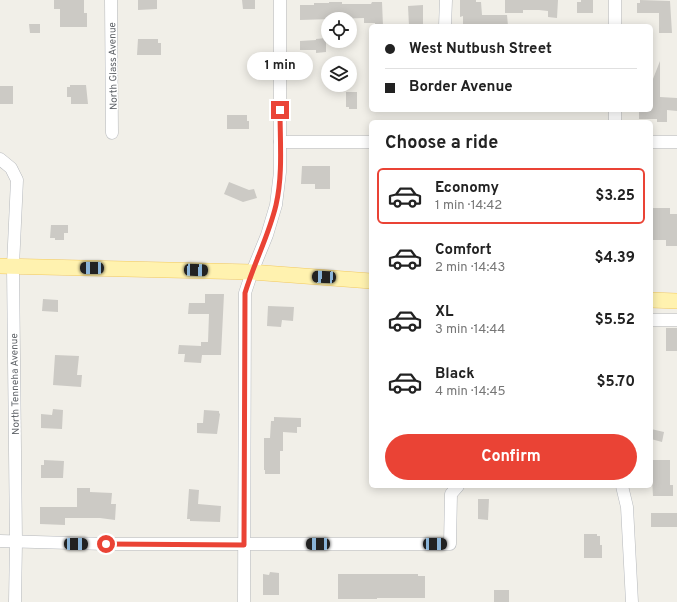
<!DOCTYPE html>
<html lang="en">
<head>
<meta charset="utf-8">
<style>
	body { margin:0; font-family:Overpass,sans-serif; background:#f6f6f6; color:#222; height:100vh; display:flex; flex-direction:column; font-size:15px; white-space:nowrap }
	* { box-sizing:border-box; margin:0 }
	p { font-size:13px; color:#767676 }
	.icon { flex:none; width:22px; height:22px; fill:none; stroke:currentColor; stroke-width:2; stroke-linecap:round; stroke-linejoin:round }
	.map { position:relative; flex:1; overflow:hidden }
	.panel { position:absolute; left:369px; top:120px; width:284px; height:368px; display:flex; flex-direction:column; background:#fff; border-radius:6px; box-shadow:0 2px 10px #0003 }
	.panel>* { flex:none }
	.top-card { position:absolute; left:369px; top:24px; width:284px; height:88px; border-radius:6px; box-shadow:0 2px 10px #0003; display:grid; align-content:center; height:88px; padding:0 16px; background:#fff }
	.buttons { position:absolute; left:321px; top:12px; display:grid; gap:8px }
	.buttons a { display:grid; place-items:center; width:36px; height:36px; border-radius:50%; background:#fff; box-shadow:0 2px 10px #0003; font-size:20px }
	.end { position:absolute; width:18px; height:18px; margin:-9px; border:5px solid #ea4335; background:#fff; box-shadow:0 0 0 2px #fff }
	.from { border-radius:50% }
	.bubble { position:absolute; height:28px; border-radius:14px; background:#fff; box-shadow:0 2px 10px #0003; font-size:13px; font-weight:700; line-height:28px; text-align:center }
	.car { position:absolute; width:12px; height:24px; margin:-12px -6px; border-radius:5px; box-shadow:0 0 3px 1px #0007; background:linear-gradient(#222 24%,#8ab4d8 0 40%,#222 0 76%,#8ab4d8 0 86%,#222 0) }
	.top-card b { display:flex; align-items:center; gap:14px; height:38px; font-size:15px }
	.top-card b+b { border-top:1px solid #e0e0e0 }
	.top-card i { width:10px; height:10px; background:#222 }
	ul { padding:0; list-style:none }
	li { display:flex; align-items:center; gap:12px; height:56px; margin:0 8px 6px; padding:0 8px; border:2px solid transparent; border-radius:6px }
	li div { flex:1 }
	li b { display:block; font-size:15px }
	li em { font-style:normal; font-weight:700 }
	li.current { border-color:#ea4335 }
	li>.icon { width:36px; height:36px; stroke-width:1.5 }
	h2 { padding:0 16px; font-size:18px; line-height:48px }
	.cta { display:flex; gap:8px; margin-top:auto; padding:8px 16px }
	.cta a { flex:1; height:46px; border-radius:24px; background:#ea4335; color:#fff; font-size:16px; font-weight:700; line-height:46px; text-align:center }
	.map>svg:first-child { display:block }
	.building { fill:#cccac5 }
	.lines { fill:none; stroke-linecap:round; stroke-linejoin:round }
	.minor-casing { stroke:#b5b8bc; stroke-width:13 }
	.major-casing { stroke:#f2c960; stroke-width:16 }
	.minor { stroke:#fff; stroke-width:12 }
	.major { stroke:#fff2af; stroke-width:15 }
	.route { stroke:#ea4335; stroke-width:5 }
	.labels { text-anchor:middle; stroke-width:3; stroke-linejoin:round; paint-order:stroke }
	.street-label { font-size:10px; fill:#5f6368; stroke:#fff }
</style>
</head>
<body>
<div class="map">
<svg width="677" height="602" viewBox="0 0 677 602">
	<rect width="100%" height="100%" fill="#f1efe8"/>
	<g class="building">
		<path d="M54,0H84V13H87V27H60V9H54Z"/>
		<path d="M138,0H157V9L138,10Z"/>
		<path d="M242,0H255V9H243Z"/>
		<path d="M460,0H476V2H481L482,15H507L508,26H463V16L460,17Z"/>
		<path d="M505,0H558L557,18L548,17V11L539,10H523V13H505Z"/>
		<path d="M581,0H593V13H577V2H581Z"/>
		<path d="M640,0L670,1L672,33H659V13H637V3H640Z"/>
		<path d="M329,2H342V4H371L372,2H382L383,26H375V23H364V18L300,20V5H314V3H329Z"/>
		<path d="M423,5V26H409L408,6Z"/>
		<path d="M29,24H40V33H30Z"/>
		<path d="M326,38V52L316,53V50H300V41L316,40V39Z"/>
		<path d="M138,39H158V43H161V55H137Z"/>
		<path d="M660,61V97L677,98V111L667,110V122H657V119H639V110H651V84Z"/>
		<path d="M70,85H86L88,104H71V97H67V87H70Z"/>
		<rect x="0" y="86" width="13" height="18"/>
		<path d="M346,92H357V109H349V107H346Z"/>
		<path d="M227,115H247V121H249V129H227Z"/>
		<path d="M302,166H330V189H315V184H301Z"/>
		<path d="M229,182L249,190L254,189L257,198L243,202L224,194Z"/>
		<path d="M651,208H670V214H677V246H666V240H651Z"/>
		<path d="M51,225H68V233H64V240H55V238H50Z"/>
		<path d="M205,294H224L221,355H202L201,363L184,362L185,354H178L179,345L201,346V342H208L209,314H188L189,303H205Z"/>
		<path d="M43,299L58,300V312L42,311Z"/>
		<path d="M268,306L294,307L293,321L282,320L281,327L267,326Z"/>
		<rect x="666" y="328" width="11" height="23"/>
		<path d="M55,355L79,356L77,375H82L81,387L53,385Z"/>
		<path d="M53,409L63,410L62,429L41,428V414L52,415Z"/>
		<path d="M204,410L219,411V413L220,414L217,434L197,433V423H203Z"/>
		<path d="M274,417L301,418V427H297V433L283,432V451H280V474H265V470H264V438H270L271,421H274Z"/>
		<path d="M651,429L664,432L662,442L651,439Z"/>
		<path d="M44,460L64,461L63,478H41V465H44Z"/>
		<path d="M651,460H670V485H673V496H653Z"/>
		<path d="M77,488H90V492L112,493L111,504H116L115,520L100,518H65V525L40,524V507H77Z"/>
		<path d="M189,489L199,490L198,504L221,506L220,522L190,521V519H187Z"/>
		<path d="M478,499H489L488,520L478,519Z"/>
		<rect x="651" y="513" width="26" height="14"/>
		<path d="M584,534H597V536H600V545H602V558H584Z"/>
		<path d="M270,572L279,573V595H263V574L269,575Z"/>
		<path d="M338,574H418V576H425V598H377V599H338Z"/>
		<rect x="494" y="590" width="15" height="12"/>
	</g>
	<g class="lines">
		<g class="minor-casing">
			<g id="minor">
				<path d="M111,0L112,133"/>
				<path d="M615,0V26"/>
				<path d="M445,26L446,0"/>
				<path d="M615,110V122"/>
				<path d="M280,142H371"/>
				<path d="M651,142H677"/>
				<path d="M0,159L11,168L17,180L13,266L16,542L15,602"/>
				<path d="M651,320H677"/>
				<path d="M622,486L627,507L632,602"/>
				<path d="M0,541L106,544H450L451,494L458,486"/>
				<path d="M244,602L245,293L252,272L267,235L276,205L280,172V0"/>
			</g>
		</g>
		<g class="major-casing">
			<g id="major">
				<path d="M0,266L252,272L371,281"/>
				<path d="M651,300L677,301"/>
			</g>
		</g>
		<use href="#minor" class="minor"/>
		<use href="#major" class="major"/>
	</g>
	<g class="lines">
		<path class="route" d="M106,544L244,545L245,293C254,263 269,235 276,205C283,175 280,141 280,110"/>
	</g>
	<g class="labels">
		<g class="street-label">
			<text transform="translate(112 66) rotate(-91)" y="4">North Glass Avenue</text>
			<text transform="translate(14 384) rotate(-91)" y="4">North Tenneha Avenue</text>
		</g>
	</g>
</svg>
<div class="buttons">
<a><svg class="icon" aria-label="locate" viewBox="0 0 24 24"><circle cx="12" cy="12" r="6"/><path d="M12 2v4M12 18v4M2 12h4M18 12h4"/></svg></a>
<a><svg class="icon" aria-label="layers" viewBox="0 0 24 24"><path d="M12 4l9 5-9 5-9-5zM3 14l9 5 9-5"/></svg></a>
</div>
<i class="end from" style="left:106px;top:544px"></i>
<i class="end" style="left:280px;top:110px"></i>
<div class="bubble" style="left:247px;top:52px;width:66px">1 min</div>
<i class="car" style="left:92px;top:268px;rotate:271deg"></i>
<i class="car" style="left:196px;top:270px;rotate:92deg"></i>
<i class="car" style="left:324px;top:277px;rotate:273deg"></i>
<i class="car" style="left:76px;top:544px;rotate:91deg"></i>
<i class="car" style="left:318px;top:544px;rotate:270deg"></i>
<i class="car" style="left:435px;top:544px;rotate:90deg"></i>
<div class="top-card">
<b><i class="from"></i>West Nutbush Street</b>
<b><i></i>Border Avenue</b>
</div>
<section class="panel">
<h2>Choose a ride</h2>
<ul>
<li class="current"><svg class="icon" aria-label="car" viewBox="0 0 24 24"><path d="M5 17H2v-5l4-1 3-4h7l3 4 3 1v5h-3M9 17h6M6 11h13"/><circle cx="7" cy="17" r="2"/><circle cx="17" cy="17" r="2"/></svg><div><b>Economy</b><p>1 min · 14:42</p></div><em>$3.25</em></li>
<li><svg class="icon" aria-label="car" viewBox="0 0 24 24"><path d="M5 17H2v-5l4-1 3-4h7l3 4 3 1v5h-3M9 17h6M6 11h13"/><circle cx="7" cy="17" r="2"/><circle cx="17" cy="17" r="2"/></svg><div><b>Comfort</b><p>2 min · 14:43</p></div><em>$4.39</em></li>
<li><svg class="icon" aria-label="car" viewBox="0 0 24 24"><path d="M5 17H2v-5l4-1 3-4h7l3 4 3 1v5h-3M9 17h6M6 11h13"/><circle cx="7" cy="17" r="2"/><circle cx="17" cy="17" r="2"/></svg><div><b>XL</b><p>3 min · 14:44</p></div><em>$5.52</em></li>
<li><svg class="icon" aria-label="car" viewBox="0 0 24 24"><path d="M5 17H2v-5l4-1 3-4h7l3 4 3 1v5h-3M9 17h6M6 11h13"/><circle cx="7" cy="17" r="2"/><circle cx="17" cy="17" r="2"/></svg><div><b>Black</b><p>4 min · 14:45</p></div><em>$5.70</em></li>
</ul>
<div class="cta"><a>Confirm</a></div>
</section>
</div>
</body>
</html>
